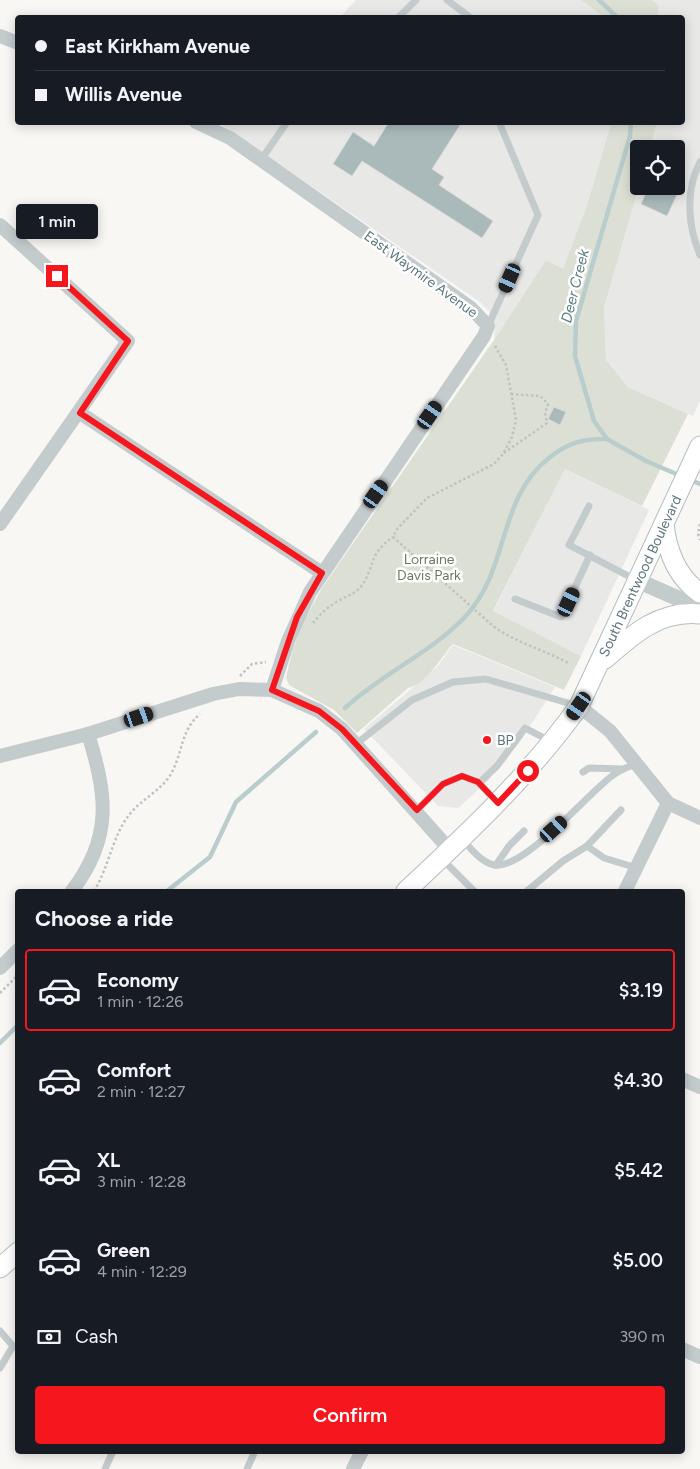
<!DOCTYPE html>
<html lang="en">
<head>
<meta charset="utf-8">
<style>
	body { margin:0; font-family:Figtree,sans-serif; background:#242831; color:#f1f3f6; height:100vh; display:flex; flex-direction:column; font-size:19px; white-space:nowrap }
	* { box-sizing:border-box; margin:0 }
	p { font-size:16px; color:#9ea1a6 }
	.icon { flex:none; width:28px; height:28px; fill:none; stroke:currentColor; stroke-width:2; stroke-linecap:round; stroke-linejoin:round }
	.map { position:relative; flex:1; overflow:hidden }
	.side { position:absolute; left:15px; top:889px; width:670px; height:565px; display:flex; flex-direction:column; background:#171b24; border-radius:5px; box-shadow:0 2px 12px #0003 }
	.side>* { flex:none }
	.banner { position:absolute; left:15px; top:15px; width:670px; height:110px; border-radius:5px; box-shadow:0 2px 12px #0003; display:grid; align-content:center; height:110px; padding:0 20px; background:#171b24 }
	.tools { position:absolute; left:630px; top:140px; display:grid; gap:10px }
	.tools a { display:grid; place-items:center; width:55px; height:55px; border-radius:5px; background:#171b24; box-shadow:0 2px 12px #0003; font-size:25px }
	.end { position:absolute; width:22px; height:22px; margin:-11px; border:6px solid #f6161d; background:#fff; box-shadow:0 0 0 2px #fff }
	.from { border-radius:50% }
	.bubble { position:absolute; height:35px; border-radius:5px; background:#171b24; box-shadow:0 2px 12px #0003; font-size:16px; font-weight:600; line-height:35px; text-align:center }
	.car { position:absolute; width:15px; height:30px; margin:-15px -8px; border-radius:6px; box-shadow:0 0 4px 1px #0007; background:linear-gradient(#222 24%,#8ab4d8 0 40%,#222 0 76%,#8ab4d8 0 86%,#222 0) }
	.banner b { display:flex; align-items:center; gap:18px; height:48px; font-size:19px }
	.banner b+b { border-top:1px solid #363941 }
	.banner i { width:12px; height:12px; background:#f1f3f6 }
	ul { padding:0; list-style:none }
	li { display:flex; align-items:center; gap:15px; height:82px; margin:0 10px 8px; padding:0 10px; border:2px solid transparent; border-radius:5px }
	li div { flex:1 }
	li b { display:block; font-size:19px }
	li em { font-style:normal; font-weight:600 }
	li.active { border-color:#f6161d }
	li>.icon { width:45px; height:45px; stroke-width:1.5 }
	h2 { padding:0 20px; font-size:22px; line-height:60px }
	.pay { display:flex; align-items:center; gap:12px; height:55px; padding:0 20px; font-size:19px }
	.pay p { margin-inline-start:auto }
	.button { display:flex; gap:10px; margin-top:auto; padding:10px 20px }
	.button a { flex:1; height:58px; border-radius:5px; background:#f6161d; color:#fff; font-size:20px; font-weight:600; line-height:58px; text-align:center }
	.map>svg:first-child { display:block }
	.built { fill:#e8e8e7 }
	.green { fill:#dce0d4 }
	.lines { fill:none; stroke-linecap:round; stroke-linejoin:round }
	.stream { stroke:#bacdcd; stroke-width:4.5 }
	.building { fill:#aab9ba; stroke:#d9d8d6 }
	.secondary-casing { stroke:#b4bec0; stroke-width:21 }
	.path { stroke:#bec2c3; stroke-width:2.5; stroke-dasharray:2.5 2.5; stroke-linecap:butt }
	.service { stroke:#c4cbcd; stroke-width:7 }
	.minor { stroke:#c4cbcd; stroke-width:14 }
	.tertiary { stroke:#c4cbcd; stroke-width:16 }
	.secondary { stroke:#fff; stroke-width:19 }
	.route { stroke:#f6161d; stroke-width:6 }
	.poi-dot { fill:#f6161d; stroke:#fff; stroke-width:2 }
	.labels { text-anchor:middle; stroke-width:5; stroke-linejoin:round; paint-order:stroke }
	.street-label { font-size:14px; fill:#5b777c; stroke:#fff }
	.park-label { font-size:14px; fill:#6b7a5f; stroke:#fff }
	.poi-label { font-size:14px; fill:#5b777c; stroke:#fff; text-anchor:start }
	.water-label { font-size:15px; font-style:italic; fill:#5a7d7d; stroke:#fff }
</style>
</head>
<body>
<div class="map">
<svg width="700" height="1469" viewBox="0 0 700 1469">
	<rect width="100%" height="100%" fill="#f8f7f4"/>
	<g class="built">
		<path d="M356,0H581L604,17L339,18Z"/>
		<path d="M652,0H700V401L693,416L628,387L606,360L604,308L639,186H676V149H650L657,123L682,122V18L657,17L659,6Z"/>
		<path d="M223,122L611,123L587,205L563,270L546,260L494,340L495,326L489,311L480,302L222,125Z"/>
		<path d="M565,469L649,510L581,656L493,612Z"/>
		<path d="M453,645L555,687L520,742L486,783L458,808L438,806L364,729L437,667Z"/>
	</g>
	<g class="green">
		<path d="M581,0H652L659,6L657,17H604Z"/>
		<path d="M611,123H657L650,149H639V186L604,308L606,360L628,387L688,414L642,506L565,469L493,611L581,656L564,690L453,644C441,657 427,684 408,688L357,733L334,710L289,685L286,678L292,652L303,623L322,588L496,337L546,260L563,269L587,205Z"/>
	</g>
	<g class="lines">
		<g class="stream">
			<path d="M599,0L618,18"/>
			<path d="M631,122L630,136L576,321L575,356L594,421L607,439L646,461L681,476"/>
			<path d="M690,480L700,484"/>
			<path d="M345,708C381,674 429,654 464,618C511,569 496,499 550,457C568,443 584,438 607,439"/>
			<path d="M167,891L210,857L236,802L316,732"/>
			<path d="M0,1043L18,1025"/>
		</g>
	</g>
	<g class="building">
		<path d="M389,122H462L432,169L444,177L439,185L493,221L482,238L362,161L352,176L333,164L353,132L374,146Z"/>
		<path d="M649,186H681L667,216L641,204Z"/>
		<path d="M554,407L566,412L560,425L548,419Z"/>
	</g>
	<g class="lines">
		<g class="secondary-casing">
			<g id="secondary">
				<path d="M664,524C667,551 677,577 700,593"/>
				<path d="M605,659C633,634 660,610 700,614"/>
				<path d="M406,891C468,833 529,776 579,706L700,446"/>
				<path d="M0,1268L18,1252"/>
			</g>
		</g>
		<g class="path">
			<path d="M495,346L506,365L516,420L512,437L503,454L494,464L427,498L397,529L393,537L493,626C516,643 545,650 570,664"/>
			<path d="M504,453L547,423L545,413L548,404L540,396L510,394"/>
			<path d="M700,524L698,534L700,540"/>
			<path d="M313,623C320,614 330,605 340,600C347,596 354,594 360,588C376,567 367,555 393,537"/>
			<path d="M240,676L252,664L266,662"/>
			<path d="M94,891C109,867 112,837 129,815C141,799 163,790 172,772C183,751 181,730 200,714"/>
			<path d="M0,993L18,975"/>
		</g>
		<g class="service">
			<path d="M447,0L471,18"/>
			<path d="M398,18L416,0"/>
			<path d="M261,160L287,122"/>
			<path d="M700,162C685,191 688,227 700,255"/>
			<path d="M488,326L538,215L499,122"/>
			<path d="M589,506L569,545L636,580"/>
			<path d="M515,599L561,617L590,555"/>
			<path d="M356,744L412,700L453,682L486,679L578,706"/>
			<path d="M583,772L589,768L623,769"/>
			<path d="M479,783L497,766L525,728L550,741"/>
			<path d="M417,810L443,784L462,776L478,782L497,802"/>
			<path d="M462,839C471,849 481,862 494,865C524,870 587,794 612,776C619,770 628,767 636,764"/>
			<path d="M587,846L621,810"/>
			<path d="M441,858L474,891"/>
			<path d="M496,865L509,846L524,831"/>
			<path d="M527,891L563,861L587,846L604,858L637,868"/>
			<path d="M0,1331L13,1346L0,1368"/>
			<path d="M105,1469L113,1451"/>
			<path d="M247,1469L255,1451"/>
		</g>
		<g class="minor">
			<path d="M0,36L18,43"/>
			<path d="M196,122L230,138L471,308L488,326L484,336L310,592L288,641L272,690"/>
			<path d="M0,225L128,341L0,524"/>
			<path d="M80,413L322,573"/>
			<path d="M579,706L610,731L668,803L700,818"/>
			<path d="M0,756L88,734L213,694L239,689L272,690L319,711L342,729L450,850"/>
			<path d="M72,891C113,837 107,795 88,734"/>
			<path d="M625,891L668,803"/>
			<path d="M0,968L18,950"/>
			<path d="M682,1079L700,1087"/>
			<path d="M682,1349L700,1357"/>
			<path d="M353,1469L362,1451"/>
		</g>
		<path class="tertiary" d="M636,580L700,608"/>
		<use href="#secondary" class="secondary"/>
	</g>
	<g class="lines">
		<path class="route" d="M57,276L128,341L80,413L322,573L297,617L272,690L319,711L342,729L417,810L443,784L462,776L478,782L498,803L528,771"/>
	</g>
	<circle class="poi-dot" cx="487" cy="740" r="5"/>
	<g class="labels">
		<g class="street-label">
			<text transform="translate(421 274) rotate(36)" y="5">East Waymire Avenue</text>
			<text transform="translate(640 576) rotate(-65)" y="5">South Brentwood Boulevard</text>
		</g>
		<g class="park-label">
			<text x="429" y="564">Lorraine<tspan x="429" dy="16">Davis Park</tspan></text>
		</g>
		<g class="poi-label">
			<text x="497" y="745">BP</text>
		</g>
		<g class="water-label">
			<text transform="translate(575 286) rotate(-76)" y="5">Deer Creek</text>
		</g>
	</g>
</svg>
<div class="tools">
<a><svg class="icon" aria-label="locate" viewBox="0 0 24 24"><circle cx="12" cy="12" r="6"/><path d="M12 2v4M12 18v4M2 12h4M18 12h4"/></svg></a>
</div>
<i class="end from" style="left:528px;top:771px"></i>
<i class="end" style="left:57px;top:276px"></i>
<div class="bubble" style="left:16px;top:204px;width:82px">1 min</div>
<i class="car" style="left:510px;top:278px;rotate:204deg"></i>
<i class="car" style="left:430px;top:415px;rotate:35deg"></i>
<i class="car" style="left:376px;top:494px;rotate:35deg"></i>
<i class="car" style="left:569px;top:602px;rotate:25deg"></i>
<i class="car" style="left:579px;top:706px;rotate:215deg"></i>
<i class="car" style="left:139px;top:717px;rotate:71deg"></i>
<i class="car" style="left:554px;top:829px;rotate:48deg"></i>
<div class="banner">
<b><i class="from"></i>East Kirkham Avenue</b>
<b><i></i>Willis Avenue</b>
</div>
<section class="side">
<h2>Choose a ride</h2>
<ul>
<li class="active"><svg class="icon" aria-label="car" viewBox="0 0 24 24"><path d="M5 17H2v-5l4-1 3-4h7l3 4 3 1v5h-3M9 17h6M6 11h13"/><circle cx="7" cy="17" r="2"/><circle cx="17" cy="17" r="2"/></svg><div><b>Economy</b><p>1 min · 12:26</p></div><em>$3.19</em></li>
<li><svg class="icon" aria-label="car" viewBox="0 0 24 24"><path d="M5 17H2v-5l4-1 3-4h7l3 4 3 1v5h-3M9 17h6M6 11h13"/><circle cx="7" cy="17" r="2"/><circle cx="17" cy="17" r="2"/></svg><div><b>Comfort</b><p>2 min · 12:27</p></div><em>$4.30</em></li>
<li><svg class="icon" aria-label="car" viewBox="0 0 24 24"><path d="M5 17H2v-5l4-1 3-4h7l3 4 3 1v5h-3M9 17h6M6 11h13"/><circle cx="7" cy="17" r="2"/><circle cx="17" cy="17" r="2"/></svg><div><b>XL</b><p>3 min · 12:28</p></div><em>$5.42</em></li>
<li><svg class="icon" aria-label="car" viewBox="0 0 24 24"><path d="M5 17H2v-5l4-1 3-4h7l3 4 3 1v5h-3M9 17h6M6 11h13"/><circle cx="7" cy="17" r="2"/><circle cx="17" cy="17" r="2"/></svg><div><b>Green</b><p>4 min · 12:29</p></div><em>$5.00</em></li>
</ul>
<div class="pay"><svg class="icon" aria-label="cash" viewBox="0 0 24 24"><path d="M3 7h18v10H3z"/><circle cx="12" cy="12" r="2"/></svg>Cash<p>390 m</p></div>
<div class="button"><a>Confirm</a></div>
</section>
</div>
</body>
</html>
